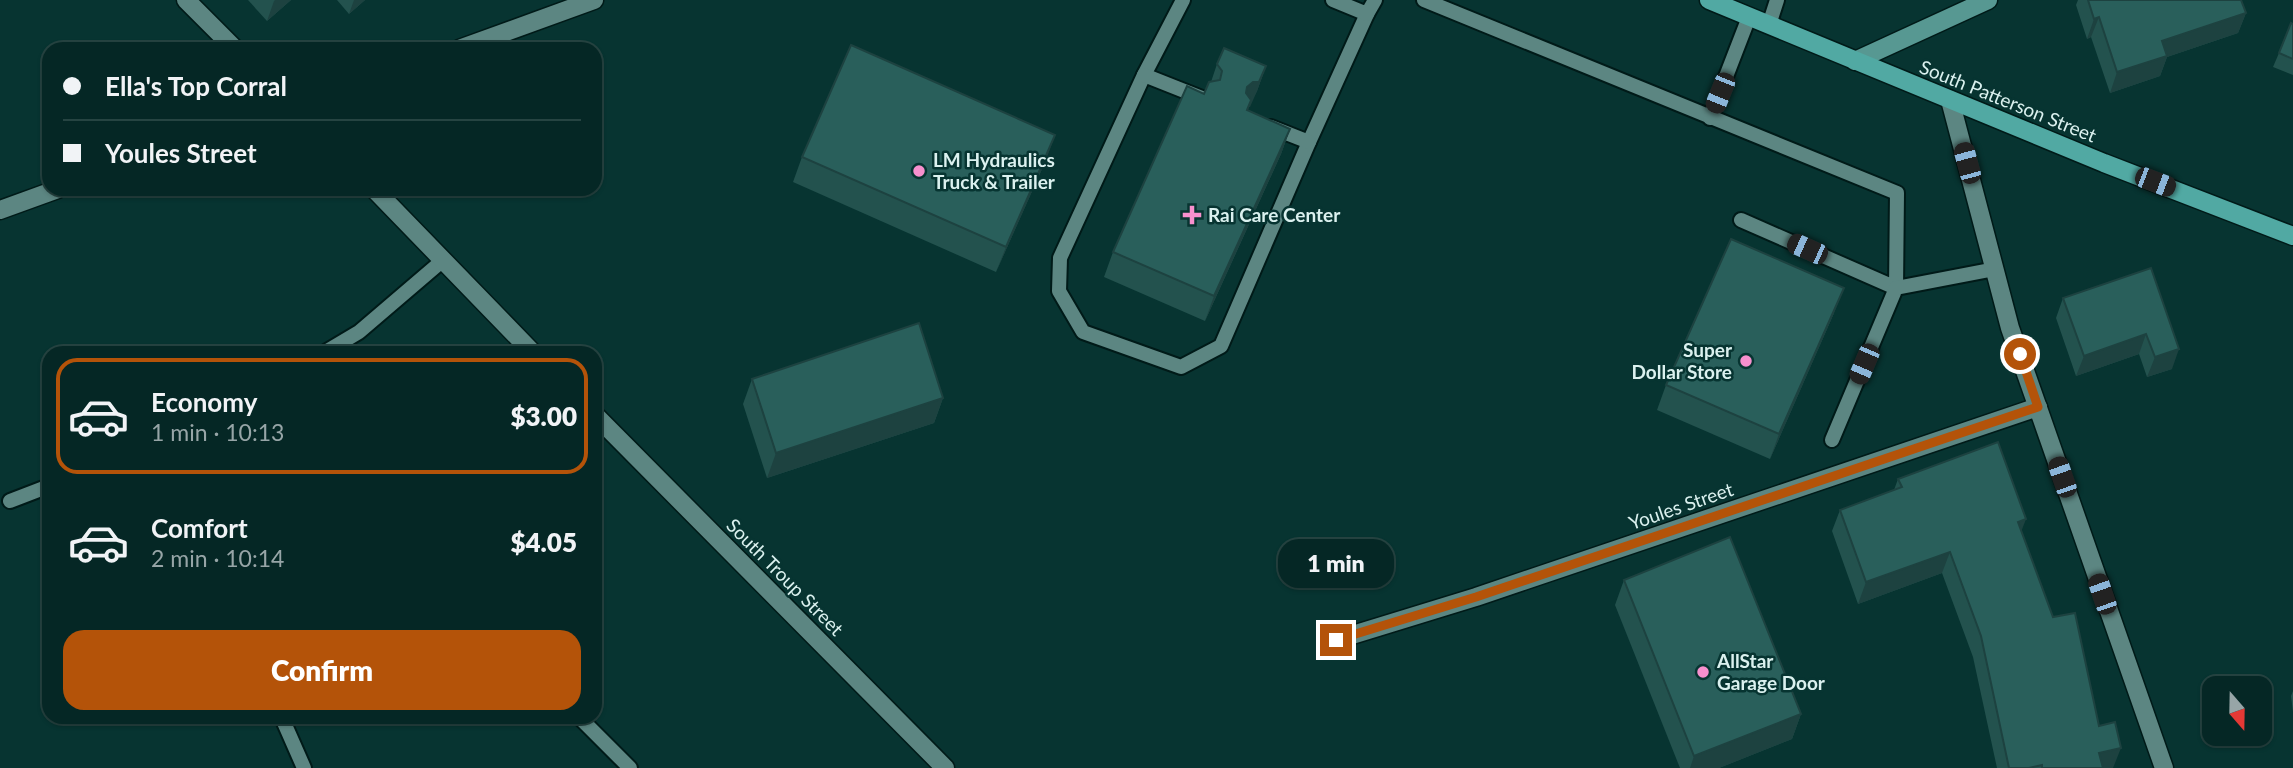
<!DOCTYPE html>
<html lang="en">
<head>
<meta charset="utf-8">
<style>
	body { margin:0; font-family:Lato,sans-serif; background:#0e2f2d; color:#f1f3f6; height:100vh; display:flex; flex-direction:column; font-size:26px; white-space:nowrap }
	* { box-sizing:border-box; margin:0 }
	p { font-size:23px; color:#97a5a7 }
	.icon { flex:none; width:38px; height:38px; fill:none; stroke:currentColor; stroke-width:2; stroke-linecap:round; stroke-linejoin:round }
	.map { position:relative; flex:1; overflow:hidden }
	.drawer { position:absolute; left:42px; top:346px; width:560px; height:378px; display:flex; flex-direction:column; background:#052725; border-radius:21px; box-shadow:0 2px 5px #0004,0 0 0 2px #264442 }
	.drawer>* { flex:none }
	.guide { position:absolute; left:42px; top:42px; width:560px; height:154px; border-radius:21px; box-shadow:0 2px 5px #0004,0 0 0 2px #264442; display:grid; align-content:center; height:154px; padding:0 21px; background:#052725 }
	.needle { width:46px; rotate:160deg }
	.buttons { position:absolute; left:2202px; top:676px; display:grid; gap:14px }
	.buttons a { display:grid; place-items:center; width:70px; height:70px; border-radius:14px; background:#052725; box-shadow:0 2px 5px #0004,0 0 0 2px #264442; font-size:35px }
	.end { position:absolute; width:32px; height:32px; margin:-16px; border:9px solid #b45309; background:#fff; box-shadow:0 0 0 4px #fff }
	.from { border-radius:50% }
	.bubble { position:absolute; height:49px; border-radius:21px; background:#052725; box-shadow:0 2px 5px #0004,0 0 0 2px #264442; font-size:23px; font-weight:800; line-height:49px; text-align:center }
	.car { position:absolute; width:21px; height:42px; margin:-21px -10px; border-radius:9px; box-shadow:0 0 5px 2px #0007; background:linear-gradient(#222 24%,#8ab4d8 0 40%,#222 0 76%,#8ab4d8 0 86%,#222 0) }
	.guide b { display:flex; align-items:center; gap:24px; height:66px; font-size:26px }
	.guide b+b { border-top:2px solid #264442 }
	.guide i { width:18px; height:18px; background:#f1f3f6 }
	ul { padding:12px 0 0; list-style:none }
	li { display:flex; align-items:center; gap:21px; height:116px; margin:0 14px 10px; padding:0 7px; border:4px solid transparent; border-radius:21px }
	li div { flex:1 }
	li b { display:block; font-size:26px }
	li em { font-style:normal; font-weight:800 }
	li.on { border-color:#b45309 }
	li>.icon { width:63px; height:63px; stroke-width:1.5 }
	.action { display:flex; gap:14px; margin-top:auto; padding:14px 21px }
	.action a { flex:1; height:80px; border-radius:21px; background:#b45309; color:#fff; font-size:28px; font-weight:800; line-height:80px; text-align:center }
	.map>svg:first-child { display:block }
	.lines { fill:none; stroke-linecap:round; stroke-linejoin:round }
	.service-casing { stroke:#001a18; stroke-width:18 }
	.minor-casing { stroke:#001a18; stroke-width:21 }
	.tertiary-casing { stroke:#001a18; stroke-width:21 }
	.secondary-casing { stroke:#001a18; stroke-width:21 }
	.primary-casing { stroke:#001a18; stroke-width:21 }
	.service { stroke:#5c8682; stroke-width:14 }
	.minor { stroke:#5c8682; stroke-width:18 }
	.tertiary { stroke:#5c8682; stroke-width:18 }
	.secondary { stroke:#579892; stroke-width:18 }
	.primary { stroke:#51a9a3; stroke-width:18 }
	.wall { fill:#23524e }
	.shaded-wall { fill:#1d4240 }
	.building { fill:#295f5b; stroke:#1d4240; stroke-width:2 }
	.route { stroke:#b45309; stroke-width:9 }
	.poi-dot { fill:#f790ce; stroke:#073431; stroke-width:2.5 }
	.labels { text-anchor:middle; stroke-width:5; stroke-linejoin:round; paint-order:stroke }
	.street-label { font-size:19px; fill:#dbf1ef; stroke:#073431 }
	.poi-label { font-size:19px; font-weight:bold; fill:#dbf1ef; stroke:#073431; text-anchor:start }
</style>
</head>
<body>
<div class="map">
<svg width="2293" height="768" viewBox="0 0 2293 768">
	<rect width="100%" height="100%" fill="#073431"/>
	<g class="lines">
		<g class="service-casing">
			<g id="service">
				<path d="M1183,0L1144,75L1060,258L1059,291L1083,332L1181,367L1221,346L1309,142L1367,14"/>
				<path d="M1333,0L1367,14L1375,0"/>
				<path d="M1424,0L1897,193L1896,288L1741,220"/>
				<path d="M1769,25L1777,0"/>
				<path d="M1144,75L1202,98"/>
				<path d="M1710,118L1749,17"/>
				<path d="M1271,127L1309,142"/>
				<path d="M322,354L359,332L442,261"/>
				<path d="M1832,440L1896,288L1995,269"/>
				<path d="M10,501L49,486"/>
				<path d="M282,718L304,768"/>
				<path d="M580,718L630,768"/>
			</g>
		</g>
		<g class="minor-casing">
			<g id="minor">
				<path d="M186,0L235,49"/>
				<path d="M459,49L594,0"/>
				<path d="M374,189L534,354"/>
				<path d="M0,210L58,189"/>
				<path d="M595,415L945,768"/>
				<path d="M1336,640L1476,597L2038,407"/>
			</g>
		</g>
		<g class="tertiary-casing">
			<path id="tertiary" d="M1950,100L2010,328L2164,768"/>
		</g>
		<g class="secondary-casing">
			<path id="secondary" d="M1855,61L1988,0"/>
		</g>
		<g class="primary-casing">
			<path id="primary" d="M1709,0L2104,163L2293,236"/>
		</g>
		<use href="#service" class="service"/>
		<use href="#minor" class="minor"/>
		<use href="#tertiary" class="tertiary"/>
		<use href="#secondary" class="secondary"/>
		<use href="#primary" class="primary"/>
	</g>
	<g class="wall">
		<path d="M248,0H291L267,21Z"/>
		<path d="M337,0H365L349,14Z"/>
		<path d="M2078,0H2241L2246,13L2238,33L2167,57L2160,76L2110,93L2091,37L2087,39L2076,5Z"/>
		<path d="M2293,24V75L2273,67L2279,53Z"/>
		<path d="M1217,64L1266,66L1257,91L1247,110L1290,129L1281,154L1205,321L1104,277L1113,252L1211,82Z"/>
		<path d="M802,157L1046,160L996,272L793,182Z"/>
		<path d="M2151,268L2172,369L2147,377L2139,354L2076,376L2056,318L2063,298Z"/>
		<path d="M1834,313L1770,459L1657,410L1666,385Z"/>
		<path d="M752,379L943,398L934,423L767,478L743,404Z"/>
		<path d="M1898,479L2021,531L2053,617L2099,726L2113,768H1997L1973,657L1942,573L1858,604L1832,531L1840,510L1894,490Z"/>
		<path d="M1624,580L1801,714L1792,739L1719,768H1680L1615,605Z"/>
		<path d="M2293,691V712L2291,696Z"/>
	</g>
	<g class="shaded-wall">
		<path d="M275,0H291L267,21L274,1Z"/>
		<path d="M354,0H365L349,14Z"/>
		<path d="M2246,13L2238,33L2167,57L2160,76L2110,93L2117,72L2162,41Z"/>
		<path d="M2099,17L2091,37L2087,39L2094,19Z"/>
		<path d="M1266,66L1257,91L1250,107H1249L1242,125L1247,87Z"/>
		<path d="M1290,129L1281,154L1205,321L1214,296Z"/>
		<path d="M1055,135L1046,160L996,272L1006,247Z"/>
		<path d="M1844,288L1834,313L1770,459L1779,434Z"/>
		<path d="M2146,334L2139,354L2076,376L2084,356Z"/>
		<path d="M2179,349L2172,369L2147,377L2155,357Z"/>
		<path d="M943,398L934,423L767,478L776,453Z"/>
		<path d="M2026,519L2018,540V522Z"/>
		<path d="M1950,552L1942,573L1858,604L1866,582Z"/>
		<path d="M1801,714L1792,739L1719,768H1690L1694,756Z"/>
		<path d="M2121,748L2113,768H2094L2099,753Z"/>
	</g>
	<g class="building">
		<path d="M2088,0H2241L2246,13L2162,41L2167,56L2117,72L2099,17L2094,19Z"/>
		<path d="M2291,23L2293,24V59L2279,53Z"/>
		<path d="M851,45L1055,135L1006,247L802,157Z"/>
		<path d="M1224,48L1266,66L1259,82H1253L1247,87L1246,93L1251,100L1247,110L1290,129L1214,296L1113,252L1187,86L1204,94L1209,82L1220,80L1222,71L1217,64Z"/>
		<path d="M1731,239L1844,288L1779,434L1666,385Z"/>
		<path d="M2151,268L2179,349L2155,357L2146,334L2084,356L2063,298Z"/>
		<path d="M919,323L943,398L776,453L752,379Z"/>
		<path d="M1998,442L2026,519L2018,522L2053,617L2075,613L2099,726L2115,722L2121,748L2099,753L2103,768H2042V765L2029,768H2009L1981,636L1950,552L1866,582L1840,510L1902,487L1898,479Z"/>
		<path d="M1730,537L1801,714L1694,756L1624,580Z"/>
	</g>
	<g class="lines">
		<path class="route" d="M1336,640L1476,597L2038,407L2020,354"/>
	</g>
	<g class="poi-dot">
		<circle cx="919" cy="171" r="7"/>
		<path d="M1188.5 204.5h7v7h7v7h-7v7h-7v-7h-7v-7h7z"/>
		<circle cx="1746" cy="361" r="7"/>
		<circle cx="1703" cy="672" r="7"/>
	</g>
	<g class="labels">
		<g class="street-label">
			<text transform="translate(2008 101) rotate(22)" y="7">South Patterson Street</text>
			<text transform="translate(1681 506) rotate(-19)" y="7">Youles Street</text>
			<text transform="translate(785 577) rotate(45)" y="7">South Troup Street</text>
		</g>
		<g class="poi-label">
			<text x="933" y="167">LM Hydraulics<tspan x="933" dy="22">Truck &amp; Trailer</tspan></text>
			<text x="1208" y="222">Rai Care Center</text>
			<text x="1732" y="357" text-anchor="end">Super<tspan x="1732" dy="22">Dollar Store</tspan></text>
			<text x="1717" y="668">AllStar<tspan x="1717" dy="22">Garage Door</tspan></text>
		</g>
	</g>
</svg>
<div class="buttons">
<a><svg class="needle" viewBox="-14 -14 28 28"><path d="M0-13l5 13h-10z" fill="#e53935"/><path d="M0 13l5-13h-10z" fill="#97a5a7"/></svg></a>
</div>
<i class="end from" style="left:2020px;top:354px"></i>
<i class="end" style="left:1336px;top:640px"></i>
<div class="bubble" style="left:1278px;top:539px;width:116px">1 min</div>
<i class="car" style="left:1720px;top:93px;rotate:202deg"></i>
<i class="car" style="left:1967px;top:163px;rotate:345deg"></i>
<i class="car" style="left:2155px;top:182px;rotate:111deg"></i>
<i class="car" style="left:1807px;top:249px;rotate:294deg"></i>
<i class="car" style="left:1864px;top:364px;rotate:203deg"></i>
<i class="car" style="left:2062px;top:477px;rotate:341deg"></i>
<i class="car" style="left:2102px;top:594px;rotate:341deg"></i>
<div class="guide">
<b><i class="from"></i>Ella's Top Corral</b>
<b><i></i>Youles Street</b>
</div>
<section class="drawer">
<ul>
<li class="on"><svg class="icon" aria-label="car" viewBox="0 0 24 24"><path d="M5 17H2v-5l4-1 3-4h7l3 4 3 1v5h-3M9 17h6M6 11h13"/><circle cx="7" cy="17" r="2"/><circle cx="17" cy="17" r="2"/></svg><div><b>Economy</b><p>1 min · 10:13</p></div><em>$3.00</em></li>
<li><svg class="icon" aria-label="car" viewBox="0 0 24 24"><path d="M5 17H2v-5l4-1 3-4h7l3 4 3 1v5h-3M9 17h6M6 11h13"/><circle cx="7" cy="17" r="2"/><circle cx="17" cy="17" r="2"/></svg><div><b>Comfort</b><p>2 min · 10:14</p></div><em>$4.05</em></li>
</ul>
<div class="action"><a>Confirm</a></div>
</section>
</div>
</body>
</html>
